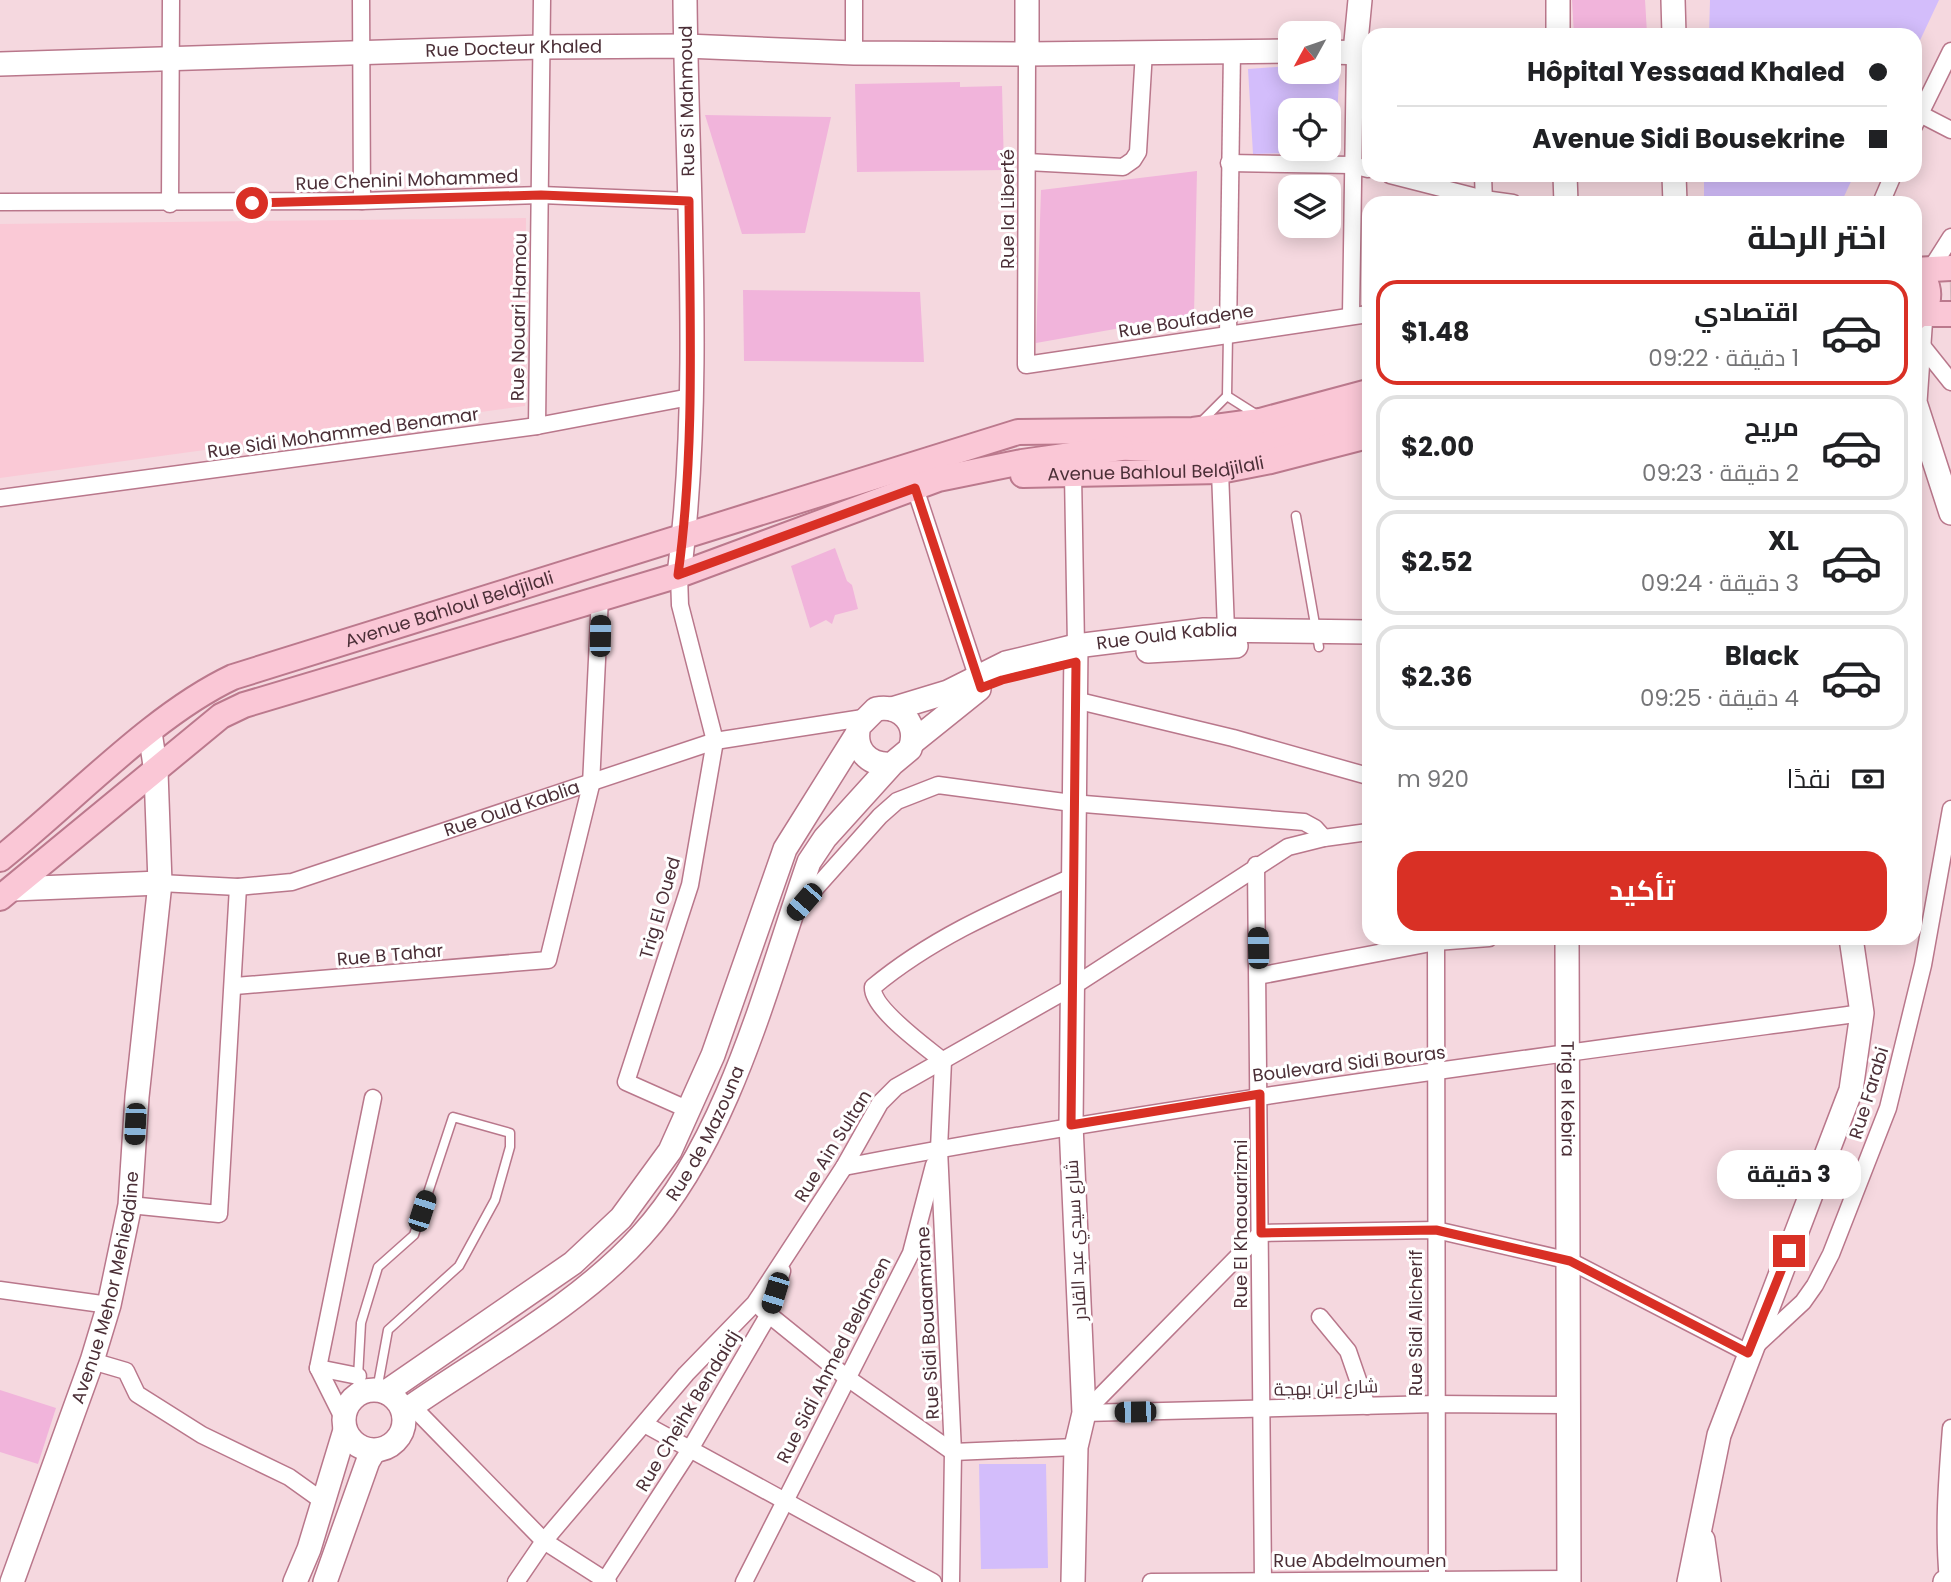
<!DOCTYPE html>
<html lang="ar">
<head>
<meta charset="utf-8">
<style>
	body { margin:0; font-family:Poppins,Cairo,sans-serif; background:#f2f2f2; color:#202124; direction:rtl; height:100vh; display:flex; flex-direction:column; font-size:26px; white-space:nowrap }
	* { box-sizing:border-box; margin:0 }
	p { font-size:23px; color:#757577 }
	.icon { flex:none; width:38px; height:38px; fill:none; stroke:currentColor; stroke-width:2; stroke-linecap:round; stroke-linejoin:round }
	.map { position:relative; flex:1; overflow:hidden; direction:ltr }
	.details { position:absolute; left:1362px; top:196px; width:560px; height:749px; display:flex; flex-direction:column; background:#fff; border-radius:21px; box-shadow:0 4px 18px #0003; direction:rtl }
	.details>* { flex:none }
	.banner { position:absolute; left:1362px; top:28px; width:560px; height:154px; border-radius:21px; box-shadow:0 4px 18px #0003; direction:rtl; display:grid; align-content:center; height:154px; padding:0 35px; background:#fff }
	.needle { width:46px; rotate:230deg }
	.controls { position:absolute; left:1278px; top:21px; display:grid; gap:14px }
	.controls a { display:grid; place-items:center; width:63px; height:63px; border-radius:14px; background:#fff; box-shadow:0 4px 18px #0003; font-size:35px }
	.end { position:absolute; width:32px; height:32px; margin:-16px; border:9px solid #d93025; background:#fff; box-shadow:0 0 0 4px #fff }
	.from { border-radius:50% }
	.bubble { position:absolute; height:49px; border-radius:21px; background:#fff; box-shadow:0 4px 18px #0003; font-size:23px; font-weight:700; line-height:49px; text-align:center; direction:rtl }
	.car { position:absolute; width:21px; height:42px; margin:-21px -10px; border-radius:9px; box-shadow:0 0 5px 2px #0007; background:linear-gradient(#222 24%,#8ab4d8 0 40%,#222 0 76%,#8ab4d8 0 86%,#222 0) }
	.banner b { display:flex; align-items:center; gap:24px; height:66px; font-size:26px }
	.banner b+b { border-top:2px solid #e0e0e0 }
	.banner i { width:18px; height:18px; background:#202124 }
	ul { padding:0; list-style:none }
	li { display:flex; align-items:center; gap:21px; height:105px; margin:0 14px 10px; padding:0 21px; border:4px solid #e0e0e0; border-radius:21px }
	li div { flex:1 }
	li b { display:block; font-size:26px }
	li em { font-style:normal; font-weight:700 }
	li.selected { border-color:#d93025 }
	li>.icon { width:63px; height:63px; stroke-width:1.5 }
	h2 { padding:0 35px; font-size:32px; line-height:84px }
	.pay { display:flex; align-items:center; gap:18px; height:77px; padding:0 35px; font-size:26px }
	.pay p { margin-inline-start:auto }
	.primary-button { display:flex; gap:14px; margin-top:auto; padding:14px 35px }
	.primary-button a { flex:1; height:80px; border-radius:21px; background:#d93025; color:#fff; font-size:28px; font-weight:700; line-height:80px; text-align:center }
	.map>svg:first-child { display:block }
	.built { fill:#fac9d6 }
	.green { fill:#d3bdfb; fill-rule:evenodd }
	.building { fill:#f1b4db }
	.lines { fill:none; stroke-linecap:round; stroke-linejoin:round }
	.primary-tunnel { stroke:#d3b6bd; stroke-width:24; stroke-dasharray:24 12; stroke-linecap:butt }
	.lane-casing { stroke:#b9778b; stroke-width:11 }
	.street-casing { stroke:#b9778b; stroke-width:19 }
	.secondary-casing { stroke:#b9778b; stroke-width:26 }
	.primary-casing { stroke:#bb798d; stroke-width:28 }
	.lane { stroke:#fff; stroke-width:8 }
	.street { stroke:#fff; stroke-width:16 }
	.secondary { stroke:#fff; stroke-width:23 }
	.primary { stroke:#fac7d6; stroke-width:24 }
	.route { stroke:#d93025; stroke-width:9 }
	.labels { text-anchor:middle; stroke-width:6; stroke-linejoin:round; paint-order:stroke }
	.street-label { font-size:18px; fill:#4b2f37; stroke:#fff }
</style>
</head>
<body>
<div class="map">
<svg width="1951" height="1582" viewBox="0 0 1951 1582">
	<rect width="100%" height="100%" fill="#f5d8df"/>
	<path class="built" d="M526,218L525,406L0,478V224Z"/>
	<g class="green">
		<path d="M1710,0H1939L1915,51L1914,35H1709Z"/>
		<path d="M1340,63L1335,152L1253,154L1248,69L1290,66V72H1328V64ZM1290,110H1328V149H1290Z"/>
		<path d="M1704,175H1854L1841,203H1704Z"/>
		<path d="M979,1464H1046L1048,1568L981,1569Z"/>
	</g>
	<g class="building">
		<path d="M1572,0H1645L1647,33L1574,35Z"/>
		<path d="M960,82V87L1002,86L1004,170L857,172L855,84Z"/>
		<path d="M705,115L831,117L805,233L742,234Z"/>
		<path d="M1197,171L1194,315L1036,343L1041,190Z"/>
		<path d="M743,290L920,292L924,362L744,361Z"/>
		<path d="M835,548L847,581L852,585L858,609L835,615L832,624L826,620L810,628L791,566Z"/>
		<path d="M0,1390L56,1408L38,1464L0,1452Z"/>
	</g>
	<g class="lines">
		<path class="primary-tunnel" d="M1914,291L1951,290"/>
		<g class="lane-casing">
			<g id="lane">
				<path d="M1227,396L1228,334"/>
				<path d="M1202,421L1227,396L1257,415"/>
				<path d="M1296,516L1319,647"/>
				<path d="M357,1395L361,1323L378,1267L414,1235L453,1117L510,1133V1147L495,1200L459,1266L388,1330L377,1390"/>
			</g>
		</g>
		<g class="street-casing">
			<g id="street">
				<path d="M361,0L362,201"/>
				<path d="M854,0V53"/>
				<path d="M1027,54L1026,365L1368,314"/>
				<path d="M1920,114L1951,130"/>
				<path d="M1914,126L1951,51"/>
				<path d="M1027,162L1123,167L1133,160L1138,152L1144,51"/>
				<path d="M1229,163L1352,165L1368,169"/>
				<path d="M1390,175L1484,199L1513,203"/>
				<path d="M1483,175L1484,203"/>
				<path d="M0,202L362,201L541,195L689,201"/>
				<path d="M1881,203L1893,175"/>
				<path d="M170,204L171,0"/>
				<path d="M1932,267L1951,237"/>
				<path d="M1351,315L1355,52"/>
				<path d="M1228,334L1232,50"/>
				<path d="M1919,342L1951,382"/>
				<path d="M537,426L542,0"/>
				<path d="M1220,471L1226,630"/>
				<path d="M1073,474L1076,646"/>
				<path d="M915,488L980,685"/>
				<path d="M0,498L537,426L690,397"/>
				<path d="M679,575L680,605L715,741L690,885L626,1082L689,1110"/>
				<path d="M1075,700L1233,738L1368,776"/>
				<path d="M1256,865L1263,1582"/>
				<path id="s1" d="M160,883L238,887L292,882L715,741L863,718"/>
				<path d="M797,909L880,816L897,801L938,785L1072,803L1304,822L1315,828L1324,838"/>
				<path d="M1436,938L1437,1582"/>
				<path d="M1258,976L1436,942L1489,938"/>
				<path d="M235,986L548,960L591,785L600,597"/>
				<path d="M844,1167C1181,1103 1522,1059 1862,1013"/>
				<path d="M130,1205L219,1214L238,887"/>
				<path d="M0,1290L109,1305"/>
				<path d="M762,1309L846,1377L953,1452L1076,1447"/>
				<path d="M1320,1317L1348,1351L1367,1406"/>
				<path d="M92,1361L126,1371L137,1394L202,1435L289,1477L324,1502"/>
				<path d="M318,1368L358,1376"/>
				<path d="M412,1406L544,1541L608,1582"/>
				<path d="M1084,1413L1261,1233L1436,1230L1570,1261L1748,1353L1803,1302L1815,1285L1831,1254L1888,1108L1923,965L1951,809"/>
				<path d="M1084,1413L1436,1404L1569,1405"/>
				<path d="M344,1420L318,1368L373,1098"/>
				<path d="M646,1425L933,1582"/>
				<path d="M1948,1581C1943,1528 1947,1480 1951,1428"/>
				<path d="M516,1582L544,1541L686,1374L755,1303L844,1167L880,1103L896,1087L1072,987L1288,847L1324,838L1368,832"/>
				<path d="M604,1582L689,1451L769,1314L782,1271"/>
				<path d="M744,1582L911,1253L934,1165"/>
				<path d="M951,1582L953,1452L939,1149L943,1061C926,1047 871,1008 873,987C933,937 1002,908 1072,877"/>
				<path d="M1151,1582L1569,1579"/>
			</g>
		</g>
		<g class="secondary-casing">
			<g id="secondary">
				<path d="M1027,0V54L1290,51"/>
				<path d="M1673,0L1674,35"/>
				<path d="M1558,35V0"/>
				<path d="M1328,52L1368,53"/>
				<path d="M1355,52L1360,0"/>
				<path id="s2" d="M0,64L542,47L686,46L854,53L1027,54"/>
				<path d="M1565,175L1566,203"/>
				<path d="M1674,175L1675,203"/>
				<path d="M1921,314L1915,402L1951,513"/>
				<path d="M679,575C703,387 687,190 685,0"/>
				<path d="M1148,651L1236,646"/>
				<path id="s3" d="M892,709L948,692L1006,663L1076,646L1204,630L1368,632"/>
				<path d="M913,742L979,689"/>
				<path d="M13,889L160,883"/>
				<path id="s4" d="M1567,938L1569,1582"/>
				<circle cx="374" cy="1420" r="30"/>
				<path d="M386,1392L573,1263L621,1218L670,1151L713,1055L785,849L857,734"/>
				<path id="s5" d="M404,1415L412,1406C486,1355 581,1303 641,1236C728,1141 767,983 809,862L825,838L892,764L910,749C919,725 902,704 876,709L859,726C853,749 868,766 892,764"/>
				<path d="M1703,1540L1709,1582"/>
				<path id="s6" d="M12,1582L92,1361L109,1305L130,1205L137,1097L160,883L156,772L150,732"/>
				<path d="M295,1582L309,1549L345,1430"/>
				<path d="M325,1582L368,1461L374,1451"/>
				<path d="M1073,1582L1076,1447L1084,1413L1071,1125L1076,646"/>
				<path d="M1689,1582L1719,1435L1851,1090L1862,1013L1851,938"/>
				<path d="M1945,1582L1951,1580"/>
			</g>
		</g>
		<g class="primary-casing">
			<g id="primary">
				<path d="M1914,270C1933,283 1933,306 1914,319"/>
				<path d="M1914,270L1951,268"/>
				<path d="M1921,314H1951"/>
				<path d="M1105,447L1182,450L1241,447L1368,413"/>
				<path id="s7" d="M1023,475L1220,471L1271,461L1368,436"/>
				<path id="s8" d="M0,859C72,802 152,715 233,677L1018,432L1193,430L1260,421L1368,392"/>
				<path d="M0,898L221,716L244,705L679,575L938,479L1022,462L1121,448"/>
			</g>
		</g>
		<use href="#lane" class="lane"/>
		<use href="#street" class="street"/>
		<use href="#secondary" class="secondary"/>
		<use href="#primary" class="primary"/>
	</g>
	<g class="lines">
		<path class="route" d="M252,203L541,195L689,201C690,326 695,452 678,575L915,488L981,688L1002,680L1076,662L1071,1125L1260,1094L1261,1233L1436,1230L1570,1261L1748,1353L1789,1251"/>
	</g>
	<g class="labels">
		<g class="street-label">
			<text dy="6" stroke="none"><textPath href="#s2" startOffset="514">Rue Docteur Khaled</textPath></text>
			<text transform="translate(687 101) rotate(-91)" y="6">Rue Si Mahmoud</text>
			<text transform="translate(407 180) rotate(-2)" y="6">Rue Chenini Mohammed</text>
			<text transform="translate(1008 209) rotate(-90)" y="6">Rue la Liberté</text>
			<text transform="translate(519 317) rotate(-89)" y="6">Rue Nouari Hamou</text>
			<text transform="translate(1186 321) rotate(-9)" y="6">Rue Boufadene</text>
			<text transform="translate(343 433) rotate(-8)" y="6">Rue Sidi Mohammed Benamar</text>
			<text dy="6" stroke="none"><textPath href="#s7" startOffset="133">Avenue Bahloul Beldjilali</textPath></text>
			<text dy="6" stroke="none"><textPath href="#s8" startOffset="523">Avenue Bahloul Beldjilali</textPath></text>
			<text dy="6" stroke="none"><textPath href="#s3" startOffset="287">Rue Ould Kablia</textPath></text>
			<text dy="6" stroke="none"><textPath href="#s1" startOffset="364">Rue Ould Kablia</textPath></text>
			<text transform="translate(660 908) rotate(-74)" y="6">Trig El Oued</text>
			<text transform="translate(390 955) rotate(-5)" y="6">Rue B Tahar</text>
			<text transform="translate(1349 1064) rotate(-7)" y="6">Boulevard Sidi Bouras</text>
			<text transform="translate(1869 1093) rotate(-73)" y="6">Rue Farabi</text>
			<text dy="6" stroke="none"><textPath href="#s4" startOffset="161">Trig el Kebira</textPath></text>
			<text dy="6" stroke="none"><textPath href="#s5" startOffset="420">Rue de Mazouna</textPath></text>
			<text transform="translate(833 1146) rotate(-58)" y="6">Rue Ain Sultan</text>
			<text transform="translate(1241 1224) rotate(-90)" y="6">Rue El Khaouarizmi</text>
			<text transform="translate(1076 1240) rotate(-93)" y="6">شارع سيدي عبد القادر</text>
			<text dy="6" stroke="none"><textPath href="#s6" startOffset="310">Avenue Mehor Mehieddine</textPath></text>
			<text transform="translate(928 1323) rotate(-93)" y="6">Rue Sidi Bouaamrane</text>
			<text transform="translate(1416 1323) rotate(-90)" y="6">Rue Sidi Alicherif</text>
			<text transform="translate(834 1360) rotate(-63)" y="6">Rue Sidi Ahmed Belahcen</text>
			<text transform="translate(1326 1388) rotate(-2)" y="6">شارع ابن بهجة</text>
			<text transform="translate(688 1411) rotate(-59)" y="6">Rue Cheihk Bendaidj</text>
			<text x="1360" y="1567">Rue Abdelmoumen</text>
		</g>
	</g>
</svg>
<div class="controls">
<a><svg class="needle" viewBox="-14 -14 28 28"><path d="M0-13l5 13h-10z" fill="#e53935"/><path d="M0 13l5-13h-10z" fill="#757577"/></svg></a>
<a><svg class="icon" aria-label="locate" viewBox="0 0 24 24"><circle cx="12" cy="12" r="6"/><path d="M12 2v4M12 18v4M2 12h4M18 12h4"/></svg></a>
<a><svg class="icon" aria-label="layers" viewBox="0 0 24 24"><path d="M12 4l9 5-9 5-9-5zM3 14l9 5 9-5"/></svg></a>
</div>
<i class="end from" style="left:252px;top:203px"></i>
<i class="end" style="left:1789px;top:1251px"></i>
<div class="bubble" style="left:1717px;top:1150px;width:144px">3 دقيقة</div>
<i class="car" style="left:600px;top:636px;rotate:1deg"></i>
<i class="car" style="left:804px;top:902px;rotate:221deg"></i>
<i class="car" style="left:1258px;top:948px;rotate:359deg"></i>
<i class="car" style="left:135px;top:1124px;rotate:183deg"></i>
<i class="car" style="left:422px;top:1211px;rotate:18deg"></i>
<i class="car" style="left:775px;top:1293px;rotate:197deg"></i>
<i class="car" style="left:1135px;top:1412px;rotate:269deg"></i>
<div class="banner">
<b><i class="from"></i>Hôpital Yessaad Khaled</b>
<b><i></i>Avenue Sidi Bousekrine</b>
</div>
<section class="details">
<h2>اختر الرحلة</h2>
<ul>
<li class="selected"><svg class="icon" aria-label="car" viewBox="0 0 24 24"><path d="M5 17H2v-5l4-1 3-4h7l3 4 3 1v5h-3M9 17h6M6 11h13"/><circle cx="7" cy="17" r="2"/><circle cx="17" cy="17" r="2"/></svg><div><b>اقتصادي</b><p>1 دقيقة · 09:22</p></div><em>$1.48</em></li>
<li><svg class="icon" aria-label="car" viewBox="0 0 24 24"><path d="M5 17H2v-5l4-1 3-4h7l3 4 3 1v5h-3M9 17h6M6 11h13"/><circle cx="7" cy="17" r="2"/><circle cx="17" cy="17" r="2"/></svg><div><b>مريح</b><p>2 دقيقة · 09:23</p></div><em>$2.00</em></li>
<li><svg class="icon" aria-label="car" viewBox="0 0 24 24"><path d="M5 17H2v-5l4-1 3-4h7l3 4 3 1v5h-3M9 17h6M6 11h13"/><circle cx="7" cy="17" r="2"/><circle cx="17" cy="17" r="2"/></svg><div><b>XL</b><p>3 دقيقة · 09:24</p></div><em>$2.52</em></li>
<li><svg class="icon" aria-label="car" viewBox="0 0 24 24"><path d="M5 17H2v-5l4-1 3-4h7l3 4 3 1v5h-3M9 17h6M6 11h13"/><circle cx="7" cy="17" r="2"/><circle cx="17" cy="17" r="2"/></svg><div><b>Black</b><p>4 دقيقة · 09:25</p></div><em>$2.36</em></li>
</ul>
<div class="pay"><svg class="icon" aria-label="cash" viewBox="0 0 24 24"><path d="M3 7h18v10H3z"/><circle cx="12" cy="12" r="2"/></svg>نقدًا<p>920 m</p></div>
<div class="primary-button"><a>تأكيد</a></div>
</section>
</div>
</body>
</html>
